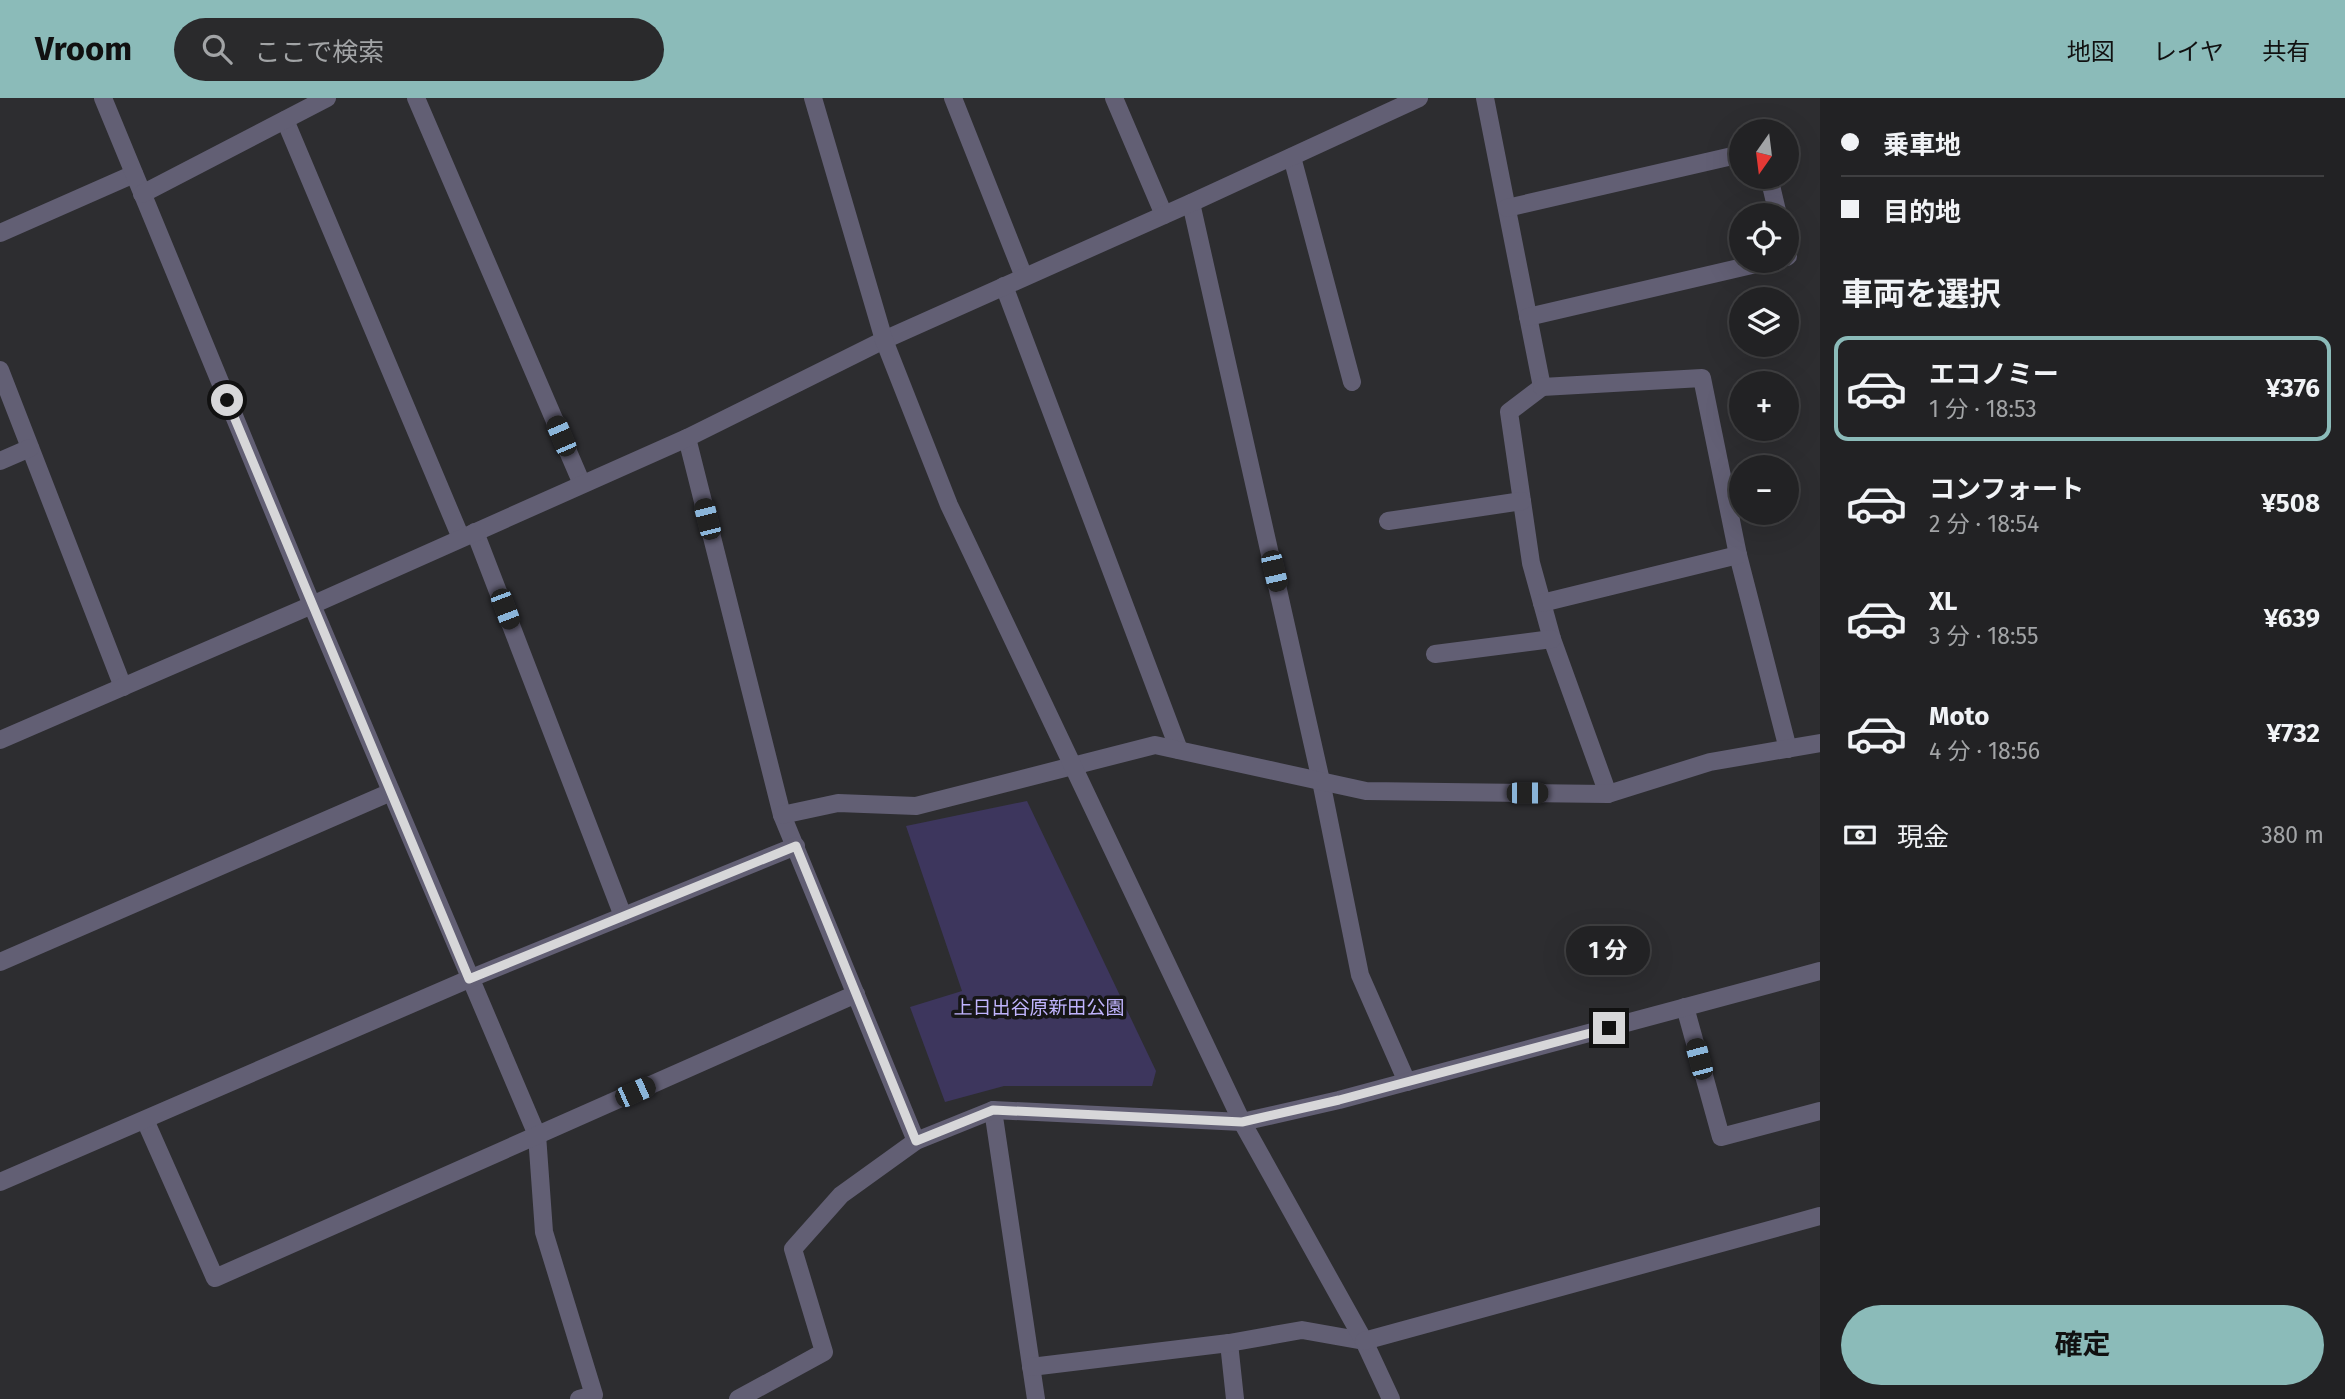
<!DOCTYPE html>
<html lang="ja">
<head>
<meta charset="utf-8">
<style>
	body { margin:0; font-family:"Fira Sans","Noto Sans JP",sans-serif; background:#2a2a2c; color:#f1f3f6; height:100vh; display:flex; flex-direction:column; font-size:26px; white-space:nowrap }
	* { box-sizing:border-box; margin:0 }
	p { font-size:23px; color:#a2a4a6 }
	.icon { flex:none; width:38px; height:38px; fill:none; stroke:currentColor; stroke-width:2; stroke-linecap:round; stroke-linejoin:round }
	.map { position:relative; flex:1; overflow:hidden }
	.side { display:flex; flex-direction:column; background:#222224; width:525px }
	.side>* { flex:none }
	.guide { display:grid; align-content:center; height:154px; padding:0 21px; background:#222224 }
	.needle { width:46px; rotate:194deg }
	.buttons { position:absolute; left:1729px; top:21px; display:grid; gap:14px }
	.buttons a { display:grid; place-items:center; width:70px; height:70px; border-radius:50%; background:#222224; box-shadow:0 7px 28px #0002,0 0 0 2px #3f3f41; font-size:35px }
	.end { position:absolute; width:32px; height:32px; margin:-16px; border:9px solid #d7d7d9; background:#111; box-shadow:0 0 0 4px #111 }
	.from { border-radius:50% }
	.bubble { position:absolute; height:49px; border-radius:24px; background:#222224; box-shadow:0 7px 28px #0002,0 0 0 2px #3f3f41; font-size:23px; font-weight:700; line-height:49px; text-align:center }
	.car { position:absolute; width:21px; height:42px; margin:-21px -10px; border-radius:9px; box-shadow:0 0 5px 2px #0007; background:linear-gradient(#222 24%,#8ab4d8 0 40%,#222 0 76%,#8ab4d8 0 86%,#222 0) }
	.guide b { display:flex; align-items:center; gap:24px; height:66px; font-size:26px }
	.guide b+b { border-top:2px solid #3f3f41 }
	.guide i { width:18px; height:18px; background:#f1f3f6 }
	ul { padding:0; list-style:none }
	li { display:flex; align-items:center; gap:21px; height:105px; margin:0 14px 10px; padding:0 7px; border:4px solid transparent; border-radius:14px }
	li div { flex:1 }
	li b { display:block; font-size:26px }
	li em { font-style:normal; font-weight:700 }
	li.on { border-color:#8bbbb9 }
	li>.icon { width:63px; height:63px; stroke-width:1.5 }
	h2 { padding:0 21px; font-size:32px; line-height:84px }
	.pay { display:flex; align-items:center; gap:18px; height:77px; padding:0 21px; font-size:26px }
	.pay p { margin-inline-start:auto }
	.action { display:flex; gap:14px; margin-top:auto; padding:14px 21px }
	.action a { flex:1; height:80px; border-radius:42px; background:#8bbbb9; color:#111; font-size:28px; font-weight:700; line-height:80px; text-align:center }
	header { display:flex; align-items:center; gap:42px; box-sizing:border-box; height:98px; padding:0 35px; background:#8bbbb9; color:#111 }
	header strong { font-size:33px }
	nav { display:flex; gap:38px; margin-inline-start:auto; font-size:24px }
	.search { width:490px; height:63px; background:#2a2a2c; display:flex; align-items:center; gap:18px; box-sizing:border-box; padding:0 24px; border-radius:38px; color:#a2a4a6; font-size:26px }
	main { display:flex; flex:1; min-height:0 }
	.map>svg:first-child { display:block }
	.green { fill:#3d365d }
	.lines { fill:none; stroke-linecap:round; stroke-linejoin:round }
	.service { stroke:#625f74; stroke-width:18 }
	.minor { stroke:#625f74; stroke-width:18 }
	.tertiary { stroke:#625f74; stroke-width:18 }
	.route { stroke:#d7d7d9; stroke-width:9 }
	.labels { text-anchor:middle; stroke-width:7; stroke-linejoin:round; paint-order:stroke }
	.park-label { font-size:19px; fill:#c0b4fd; stroke:#161617 }
</style>
</head>
<body>
<header>
<strong>Vroom</strong>
<div class="search"><svg class="icon" aria-label="search" viewBox="0 0 24 24"><circle cx="10" cy="10" r="6"/><path d="M15 15l6 6"/></svg>ここで検索</div>
<nav><a>地図</a><a>レイヤ</a><a>共有</a></nav>
</header>
<main>
<div class="map">
<svg width="1820" height="1301" viewBox="0 0 1820 1301">
	<rect width="100%" height="100%" fill="#2d2d30"/>
	<path class="green" d="M1027,703L1156,973L1152,988H1004L945,1004L910,909L962,893L906,728Z"/>
	<g class="lines">
		<g class="service">
			<path d="M0,135L134,76"/>
			<path d="M0,272L123,589"/>
			<path d="M0,363L30,350"/>
			<path d="M0,864L391,694"/>
			<path d="M1229,1245L1235,1301"/>
		</g>
		<g class="minor">
			<path d="M103,0L312,507L537,1037L544,1134L594,1297L579,1301"/>
			<path d="M416,0L582,386"/>
			<path d="M953,0L1024,179"/>
			<path d="M1114,0L1164,117"/>
			<path d="M1485,0L1542,289L1509,314L1531,465L1552,541L1608,696"/>
			<path d="M285,22L461,440"/>
			<path d="M1292,59L1352,284"/>
			<path d="M1769,79L1778,117"/>
			<path d="M142,96L327,0"/>
			<path d="M1191,105L1321,683L1360,877L1407,984"/>
			<path d="M1507,110L1741,56"/>
			<path d="M1787,152L1788,158L1787,159"/>
			<path d="M1004,188L1179,652"/>
			<path d="M1528,219L1769,163"/>
			<path d="M1542,289L1702,280L1738,457L1788,651"/>
			<path d="M687,340L782,717L916,1043"/>
			<path d="M1388,423L1522,403"/>
			<path d="M475,434L623,818"/>
			<path d="M1542,505L1738,457"/>
			<path d="M1435,556L1552,541"/>
			<path d="M0,642L312,507L687,340L884,242L1191,105L1419,0"/>
			<path d="M782,717L838,705L916,708L1155,647L1366,693L1608,696L1710,664L1820,645"/>
			<path d="M1685,909L1721,1039L1820,1013"/>
			<path d="M993,1012L1036,1301"/>
			<path d="M145,1022L215,1180L856,896"/>
			<path d="M0,1084L469,881L796,748"/>
			<path d="M1031,1269L1229,1245L1302,1232L1364,1243"/>
			<path d="M738,1301L824,1254L793,1151L841,1097L916,1043L993,1012L1242,1024L1339,1002L1820,873"/>
		</g>
		<g class="tertiary">
			<path d="M813,0L884,242L949,407L1242,1024L1364,1243L1391,1301"/>
			<path d="M1364,1243L1820,1118"/>
		</g>
	</g>
	<g class="lines">
		<path class="route" d="M227,302L469,881L796,748L916,1043L993,1012L1242,1024L1339,1002L1609,930"/>
	</g>
	<g class="labels">
		<g class="park-label">
			<text x="1039" y="916">上日出谷原新田公園</text>
		</g>
	</g>
</svg>
<div class="buttons">
<a><svg class="needle" viewBox="-14 -14 28 28"><path d="M0-13l5 13h-10z" fill="#e53935"/><path d="M0 13l5-13h-10z" fill="#a2a4a6"/></svg></a>
<a><svg class="icon" aria-label="locate" viewBox="0 0 24 24"><circle cx="12" cy="12" r="6"/><path d="M12 2v4M12 18v4M2 12h4M18 12h4"/></svg></a>
<a><svg class="icon" aria-label="layers" viewBox="0 0 24 24"><path d="M12 4l9 5-9 5-9-5zM3 14l9 5 9-5"/></svg></a>
<a>+</a>
<a>−</a>
</div>
<i class="end from" style="left:227px;top:302px"></i>
<i class="end" style="left:1609px;top:930px"></i>
<div class="bubble" style="left:1566px;top:828px;width:84px">1 分</div>
<i class="car" style="left:561px;top:338px;rotate:337deg"></i>
<i class="car" style="left:707px;top:421px;rotate:346deg"></i>
<i class="car" style="left:1274px;top:473px;rotate:167deg"></i>
<i class="car" style="left:505px;top:511px;rotate:159deg"></i>
<i class="car" style="left:1527px;top:695px;rotate:90deg"></i>
<i class="car" style="left:1699px;top:961px;rotate:345deg"></i>
<i class="car" style="left:635px;top:994px;rotate:66deg"></i>
</div>
<section class="side">
<div class="guide">
<b><i class="from"></i>乗車地</b>
<b><i></i>目的地</b>
</div>
<h2>車両を選択</h2>
<ul>
<li class="on"><svg class="icon" aria-label="car" viewBox="0 0 24 24"><path d="M5 17H2v-5l4-1 3-4h7l3 4 3 1v5h-3M9 17h6M6 11h13"/><circle cx="7" cy="17" r="2"/><circle cx="17" cy="17" r="2"/></svg><div><b>エコノミー</b><p>1 分 · 18:53</p></div><em>¥376</em></li>
<li><svg class="icon" aria-label="car" viewBox="0 0 24 24"><path d="M5 17H2v-5l4-1 3-4h7l3 4 3 1v5h-3M9 17h6M6 11h13"/><circle cx="7" cy="17" r="2"/><circle cx="17" cy="17" r="2"/></svg><div><b>コンフォート</b><p>2 分 · 18:54</p></div><em>¥508</em></li>
<li><svg class="icon" aria-label="car" viewBox="0 0 24 24"><path d="M5 17H2v-5l4-1 3-4h7l3 4 3 1v5h-3M9 17h6M6 11h13"/><circle cx="7" cy="17" r="2"/><circle cx="17" cy="17" r="2"/></svg><div><b>XL</b><p>3 分 · 18:55</p></div><em>¥639</em></li>
<li><svg class="icon" aria-label="car" viewBox="0 0 24 24"><path d="M5 17H2v-5l4-1 3-4h7l3 4 3 1v5h-3M9 17h6M6 11h13"/><circle cx="7" cy="17" r="2"/><circle cx="17" cy="17" r="2"/></svg><div><b>Moto</b><p>4 分 · 18:56</p></div><em>¥732</em></li>
</ul>
<div class="pay"><svg class="icon" aria-label="cash" viewBox="0 0 24 24"><path d="M3 7h18v10H3z"/><circle cx="12" cy="12" r="2"/></svg>現金<p>380 m</p></div>
<div class="action"><a>確定</a></div>
</section>
</main>
</body>
</html>
